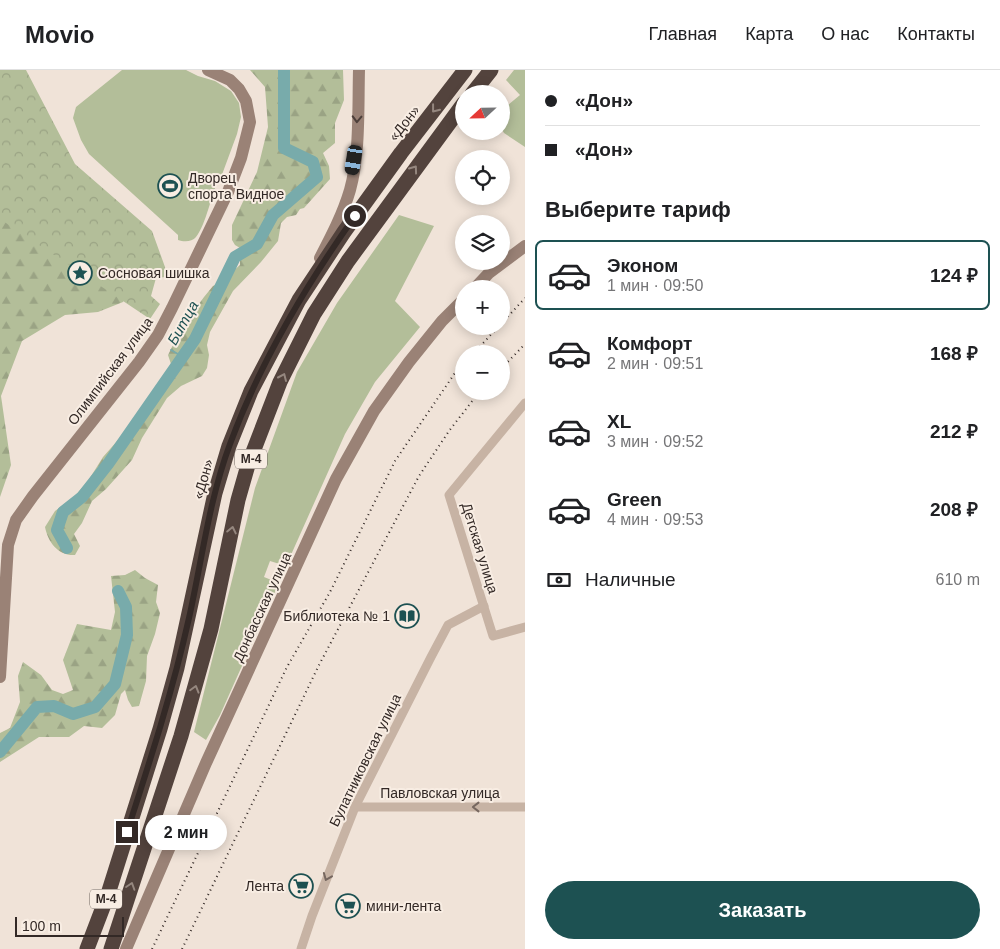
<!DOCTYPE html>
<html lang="ru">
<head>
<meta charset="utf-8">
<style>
	body { margin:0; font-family:Helvetica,sans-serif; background:#f6f6f6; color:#202124; height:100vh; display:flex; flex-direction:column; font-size:19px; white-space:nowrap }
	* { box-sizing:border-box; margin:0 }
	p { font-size:16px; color:#757577 }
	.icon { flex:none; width:28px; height:28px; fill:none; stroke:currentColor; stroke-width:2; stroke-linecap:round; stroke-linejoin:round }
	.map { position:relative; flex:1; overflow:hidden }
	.drawer { display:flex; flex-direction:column; background:#fff; width:475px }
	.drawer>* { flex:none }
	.top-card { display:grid; align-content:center; height:110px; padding:0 20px; background:#fff }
	.needle { width:32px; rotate:248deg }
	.fabs { position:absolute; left:455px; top:15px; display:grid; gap:10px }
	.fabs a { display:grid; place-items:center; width:55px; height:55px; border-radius:50%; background:#fff; box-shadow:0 2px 12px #0003; font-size:25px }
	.scale { position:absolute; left:15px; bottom:12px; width:109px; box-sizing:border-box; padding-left:5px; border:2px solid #332926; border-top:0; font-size:14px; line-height:18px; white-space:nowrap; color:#332926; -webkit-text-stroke:4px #f8ede3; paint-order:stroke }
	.end { position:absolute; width:22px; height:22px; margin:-11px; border:6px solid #332926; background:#fff; box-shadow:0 0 0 2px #fff }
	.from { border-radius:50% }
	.bubble { position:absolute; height:35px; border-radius:18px; background:#fff; box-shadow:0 2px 12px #0003; font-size:16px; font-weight:600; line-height:35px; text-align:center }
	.car { position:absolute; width:15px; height:30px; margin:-15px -8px; border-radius:6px; box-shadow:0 0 4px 1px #0007; background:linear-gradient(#222 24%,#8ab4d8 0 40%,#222 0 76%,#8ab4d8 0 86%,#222 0) }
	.top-card b { display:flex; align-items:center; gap:18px; height:48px; font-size:19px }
	.top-card b+b { border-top:1px solid #e0e0e0 }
	.top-card i { width:12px; height:12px; background:#202124 }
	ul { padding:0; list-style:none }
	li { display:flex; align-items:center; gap:15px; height:70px; margin:0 10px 8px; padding:0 10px; border:2px solid transparent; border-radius:8px }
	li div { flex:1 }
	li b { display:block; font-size:19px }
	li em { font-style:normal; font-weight:600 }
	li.current { border-color:#1d5152 }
	li>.icon { width:45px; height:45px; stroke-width:1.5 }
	h2 { padding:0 20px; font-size:22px; line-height:60px }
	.pay { display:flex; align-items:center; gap:12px; height:55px; padding:0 20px; font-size:19px }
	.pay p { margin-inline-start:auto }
	.primary-button { display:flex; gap:10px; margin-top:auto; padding:10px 20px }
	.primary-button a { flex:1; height:58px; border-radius:30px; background:#1d5152; color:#fff; font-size:20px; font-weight:600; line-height:58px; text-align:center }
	header { display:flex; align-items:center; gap:30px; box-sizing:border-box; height:70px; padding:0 25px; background:#fff; border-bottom:1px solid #e0e0e0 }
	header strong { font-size:24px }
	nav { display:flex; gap:28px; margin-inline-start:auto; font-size:18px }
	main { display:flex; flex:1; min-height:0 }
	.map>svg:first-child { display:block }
	.green { fill:#b3be99 }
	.forest { fill:url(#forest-firs) }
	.park { fill:url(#park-crowns) }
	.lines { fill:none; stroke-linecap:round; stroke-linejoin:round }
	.stream { stroke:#78abab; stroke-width:2 }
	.river { stroke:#78abab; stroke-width:12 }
	.street { stroke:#c7b3a4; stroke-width:9 }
	.secondary { stroke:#9a8276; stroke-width:12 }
	.highway { stroke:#53433d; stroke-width:15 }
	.rail { stroke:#332926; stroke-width:2; stroke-dasharray:1 4; stroke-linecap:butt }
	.oneway { stroke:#95877f }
	.oneway2 { stroke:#4d3f3a }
	.oneway3 { stroke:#76675f }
	.route { stroke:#332926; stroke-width:6 }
	.labels { text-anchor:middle; stroke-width:4; stroke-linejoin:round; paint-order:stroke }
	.shield { fill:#f8ede3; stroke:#6e645f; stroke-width:1 }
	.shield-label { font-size:12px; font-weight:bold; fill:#332926 }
	.street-label { font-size:14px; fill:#332926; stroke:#f8ede3 }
	.poi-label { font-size:14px; fill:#332926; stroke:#f8ede3; text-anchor:start }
	.water-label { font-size:15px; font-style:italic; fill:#1d5152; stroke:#f8ede3 }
</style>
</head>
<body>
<header>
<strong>Movio</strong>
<nav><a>Главная</a><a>Карта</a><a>О нас</a><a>Контакты</a></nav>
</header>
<main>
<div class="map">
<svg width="525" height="879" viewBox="0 0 525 879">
	<defs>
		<pattern id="forest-firs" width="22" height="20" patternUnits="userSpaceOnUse" patternTransform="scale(1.25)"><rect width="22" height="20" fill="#b3be99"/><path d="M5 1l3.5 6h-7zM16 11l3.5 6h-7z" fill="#9aa384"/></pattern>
		<pattern id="park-crowns" width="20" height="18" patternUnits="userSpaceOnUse" patternTransform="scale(1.25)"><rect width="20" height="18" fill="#b3be99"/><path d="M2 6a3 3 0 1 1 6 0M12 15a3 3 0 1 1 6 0" fill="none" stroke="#9aa384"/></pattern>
	</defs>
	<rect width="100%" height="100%" fill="#f0e3d8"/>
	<g class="green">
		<path d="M122,0H186L198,6L215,11L231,21L239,33L241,47L237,64L220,110V106C212,122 206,155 196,167C192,172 184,172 178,170V165L89,84L81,70L73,48L76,37Z"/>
		<path d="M514,0H525V77L504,63L501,58V41L520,25L506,10Z"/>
		<path d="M399,145L434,156L395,231L420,257L375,312L345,364L286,496L270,491L264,507L279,513L220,645L206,670L194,662L255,418L297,302L337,233Z"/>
	</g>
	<g class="forest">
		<path d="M250,0H343L344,30L335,53V73L323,83L329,96L330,109L304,138L300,139L296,145L287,147L281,153L278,171L261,192L233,221L210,262L207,275L209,285L207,298L202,306L181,316L167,328L142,368L132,390L106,419L92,431L82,453L74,464L80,476L75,485C58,486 48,472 45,457L55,441L74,427L88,411L103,387L118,370L137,346L171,294L168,285L174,273L183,267L193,242L204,227L213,216L223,210L240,195V178L235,175L232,170V155L257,102L268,57L265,17Z"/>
		<path d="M0,18L137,203L123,232L98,242L65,245L22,271L1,326L11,395L0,427Z"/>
		<path d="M135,500L145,508L158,515L156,532L160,543L155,564L147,586L146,611L139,636L132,637L128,630L125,620L121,624L115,645L102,658L84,656L69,667H39L0,692V663L10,658L20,632L18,606L23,592L41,605L52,620L63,624L73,620L63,590L77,554L111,560L115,542L111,506L125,505Z"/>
	</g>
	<path class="park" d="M0,0H26L75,94L152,161L165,197L166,207L156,208L151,226L160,234L150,249L0,149Z"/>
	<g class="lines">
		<path class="stream" d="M171,280L183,287"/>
		<g class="river">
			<path d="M67,478L57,460L63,442L82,427L108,394L195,269L235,187L257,174L273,145L317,107L313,92L284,78V0"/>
			<path d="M0,682L37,637L54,636L73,644L95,637L115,614L127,565L126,537L118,521"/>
		</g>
		<g class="street">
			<path d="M525,333L449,425L493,566L525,557"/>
			<path d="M355,737H525"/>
			<path d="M301,879L312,846L355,737L431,587L448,555L484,536"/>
		</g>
		<g class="secondary">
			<path d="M320,188C331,167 343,144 350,120C360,84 358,38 359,0"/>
			<path d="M474,219L489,203L525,176"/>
			<path d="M0,607L8,475L16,450L33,426L139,292L158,265L172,238L228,122L241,88L250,52L246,31L239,19L230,10L208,0"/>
			<path d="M126,879L206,693L336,409L374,341L409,292L442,251L464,229"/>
		</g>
		<g class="highway">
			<path d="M472,24L491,0"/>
			<path d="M87,879L108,824L160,659L177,598L215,423L229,376L251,321L299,230L344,162L401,83L465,0"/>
			<path d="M111,879L181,666L211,559L238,430L248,395L280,312L314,244L348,191L464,33"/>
		</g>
		<g class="rail">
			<path d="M501,254L525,228"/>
			<path d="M473,284L499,256"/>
			<path d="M501,299L525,274"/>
			<path d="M152,879L287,597L330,522L395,391L457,300L464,294"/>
			<path d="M182,879L318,597L419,406L449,361L480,321"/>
		</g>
	</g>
	<defs><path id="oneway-chevron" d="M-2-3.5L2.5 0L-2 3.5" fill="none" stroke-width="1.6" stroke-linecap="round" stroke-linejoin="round" transform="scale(1.25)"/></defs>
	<g class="oneway">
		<use href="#oneway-chevron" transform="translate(435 39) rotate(128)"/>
		<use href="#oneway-chevron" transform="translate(414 99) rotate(-54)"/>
		<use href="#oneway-chevron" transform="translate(283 307) rotate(-66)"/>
		<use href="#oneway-chevron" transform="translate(232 460) rotate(-78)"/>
		<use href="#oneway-chevron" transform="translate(195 619) rotate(-74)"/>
		<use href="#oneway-chevron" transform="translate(131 816) rotate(-72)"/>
	</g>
	<use class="oneway2" href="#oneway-chevron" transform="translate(357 49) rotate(92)"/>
	<g class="oneway3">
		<use href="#oneway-chevron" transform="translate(476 737) rotate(-180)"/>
		<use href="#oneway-chevron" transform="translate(327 807) rotate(112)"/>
	</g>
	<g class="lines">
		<path class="route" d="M127,762C150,691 173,620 189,548C202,490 209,430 230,374C260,292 304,218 355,146"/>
	</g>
	<defs>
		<g id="stadium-ring" transform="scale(1.25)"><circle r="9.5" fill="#f8ede3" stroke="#1d5152" stroke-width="1.5"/><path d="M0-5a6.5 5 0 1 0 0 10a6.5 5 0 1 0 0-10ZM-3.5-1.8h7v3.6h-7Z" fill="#1d5152"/></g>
		<g id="sight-ring" transform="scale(1.25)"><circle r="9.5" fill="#f8ede3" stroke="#1d5152" stroke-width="1.5"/><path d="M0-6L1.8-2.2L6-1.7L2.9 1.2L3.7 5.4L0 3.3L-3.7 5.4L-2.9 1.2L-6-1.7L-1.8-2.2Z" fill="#1d5152"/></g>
		<g id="library-ring" transform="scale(1.25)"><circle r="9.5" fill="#f8ede3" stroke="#1d5152" stroke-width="1.5"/><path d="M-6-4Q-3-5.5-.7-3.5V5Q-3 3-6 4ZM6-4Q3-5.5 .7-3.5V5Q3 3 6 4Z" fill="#1d5152"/></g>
		<g id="supermarket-ring" transform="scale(1.25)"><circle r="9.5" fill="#f8ede3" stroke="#1d5152" stroke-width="1.5"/><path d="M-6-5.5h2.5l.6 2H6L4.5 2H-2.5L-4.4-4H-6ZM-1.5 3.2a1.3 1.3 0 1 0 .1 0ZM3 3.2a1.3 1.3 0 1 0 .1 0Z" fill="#1d5152"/></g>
	</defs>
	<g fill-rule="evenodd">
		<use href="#stadium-ring" x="170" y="116"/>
		<use href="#sight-ring" x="80" y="203"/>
		<use href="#library-ring" x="407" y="546"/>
		<use href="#supermarket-ring" x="301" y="816"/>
		<use href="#supermarket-ring" x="348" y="836"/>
	</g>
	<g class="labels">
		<g class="shield">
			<rect x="235" y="379.5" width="32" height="19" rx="4"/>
			<rect x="90" y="819.5" width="32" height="19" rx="4"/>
		</g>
		<g class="shield-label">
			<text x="251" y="393">М-4</text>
			<text x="106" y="833">М-4</text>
		</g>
		<g class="street-label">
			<text transform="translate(404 53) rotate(-52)" y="5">«Дон»</text>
			<text transform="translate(110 301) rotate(-53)" y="5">Олимпийская улица</text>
			<text transform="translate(203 409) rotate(-74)" y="5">«Дон»</text>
			<text transform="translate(480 478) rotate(73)" y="5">Детская улица</text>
			<text transform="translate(262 537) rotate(-65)" y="5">Донбасская улица</text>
			<text transform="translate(365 690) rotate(-64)" y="5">Булатниковская улица</text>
			<text x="440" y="728">Павловская улица</text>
		</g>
		<g class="poi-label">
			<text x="188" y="113">Дворец<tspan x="188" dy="16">спорта Видное</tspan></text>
			<text x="98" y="208">Сосновая шишка</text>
			<text x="390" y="551" text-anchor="end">Библиотека № 1</text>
			<text x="284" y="821" text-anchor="end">Лента</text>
			<text x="366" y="841">мини-лента</text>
		</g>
		<g class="water-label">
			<text transform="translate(183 253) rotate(-61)" y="5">Битца</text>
		</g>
	</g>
</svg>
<div class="fabs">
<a><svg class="needle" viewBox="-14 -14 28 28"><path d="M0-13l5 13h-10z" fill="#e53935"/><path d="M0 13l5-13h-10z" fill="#757577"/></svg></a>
<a><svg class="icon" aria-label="locate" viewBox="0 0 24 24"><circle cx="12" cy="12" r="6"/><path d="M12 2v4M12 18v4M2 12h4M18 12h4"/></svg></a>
<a><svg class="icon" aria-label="layers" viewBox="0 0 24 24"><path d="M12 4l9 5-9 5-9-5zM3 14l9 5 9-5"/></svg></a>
<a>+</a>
<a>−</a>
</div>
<div class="scale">100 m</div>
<i class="end from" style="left:355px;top:146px"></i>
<i class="end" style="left:127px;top:762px"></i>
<div class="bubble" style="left:145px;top:745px;width:82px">2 мин</div>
<i class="car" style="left:354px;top:90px;rotate:189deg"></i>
</div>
<section class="drawer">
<div class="top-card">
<b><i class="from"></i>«Дон»</b>
<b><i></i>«Дон»</b>
</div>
<h2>Выберите тариф</h2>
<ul>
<li class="current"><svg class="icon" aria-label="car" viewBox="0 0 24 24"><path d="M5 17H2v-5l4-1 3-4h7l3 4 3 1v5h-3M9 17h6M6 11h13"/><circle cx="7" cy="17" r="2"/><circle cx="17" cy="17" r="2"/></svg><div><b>Эконом</b><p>1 мин · 09:50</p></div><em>124 ₽</em></li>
<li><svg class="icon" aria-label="car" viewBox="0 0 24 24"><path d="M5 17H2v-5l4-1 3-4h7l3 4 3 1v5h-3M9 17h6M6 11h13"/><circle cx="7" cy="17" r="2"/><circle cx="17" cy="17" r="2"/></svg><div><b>Комфорт</b><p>2 мин · 09:51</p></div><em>168 ₽</em></li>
<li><svg class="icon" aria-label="car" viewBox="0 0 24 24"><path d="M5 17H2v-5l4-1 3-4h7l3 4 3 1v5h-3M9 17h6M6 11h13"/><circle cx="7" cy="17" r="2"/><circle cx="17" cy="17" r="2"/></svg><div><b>XL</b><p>3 мин · 09:52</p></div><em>212 ₽</em></li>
<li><svg class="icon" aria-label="car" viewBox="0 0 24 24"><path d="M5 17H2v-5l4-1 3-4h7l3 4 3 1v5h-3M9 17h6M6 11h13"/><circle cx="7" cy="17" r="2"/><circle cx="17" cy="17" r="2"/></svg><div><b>Green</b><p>4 мин · 09:53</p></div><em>208 ₽</em></li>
</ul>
<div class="pay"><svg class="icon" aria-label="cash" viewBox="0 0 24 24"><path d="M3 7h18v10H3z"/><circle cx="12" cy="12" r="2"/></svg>Наличные<p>610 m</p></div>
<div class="primary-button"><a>Заказать</a></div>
</section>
</main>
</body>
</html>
